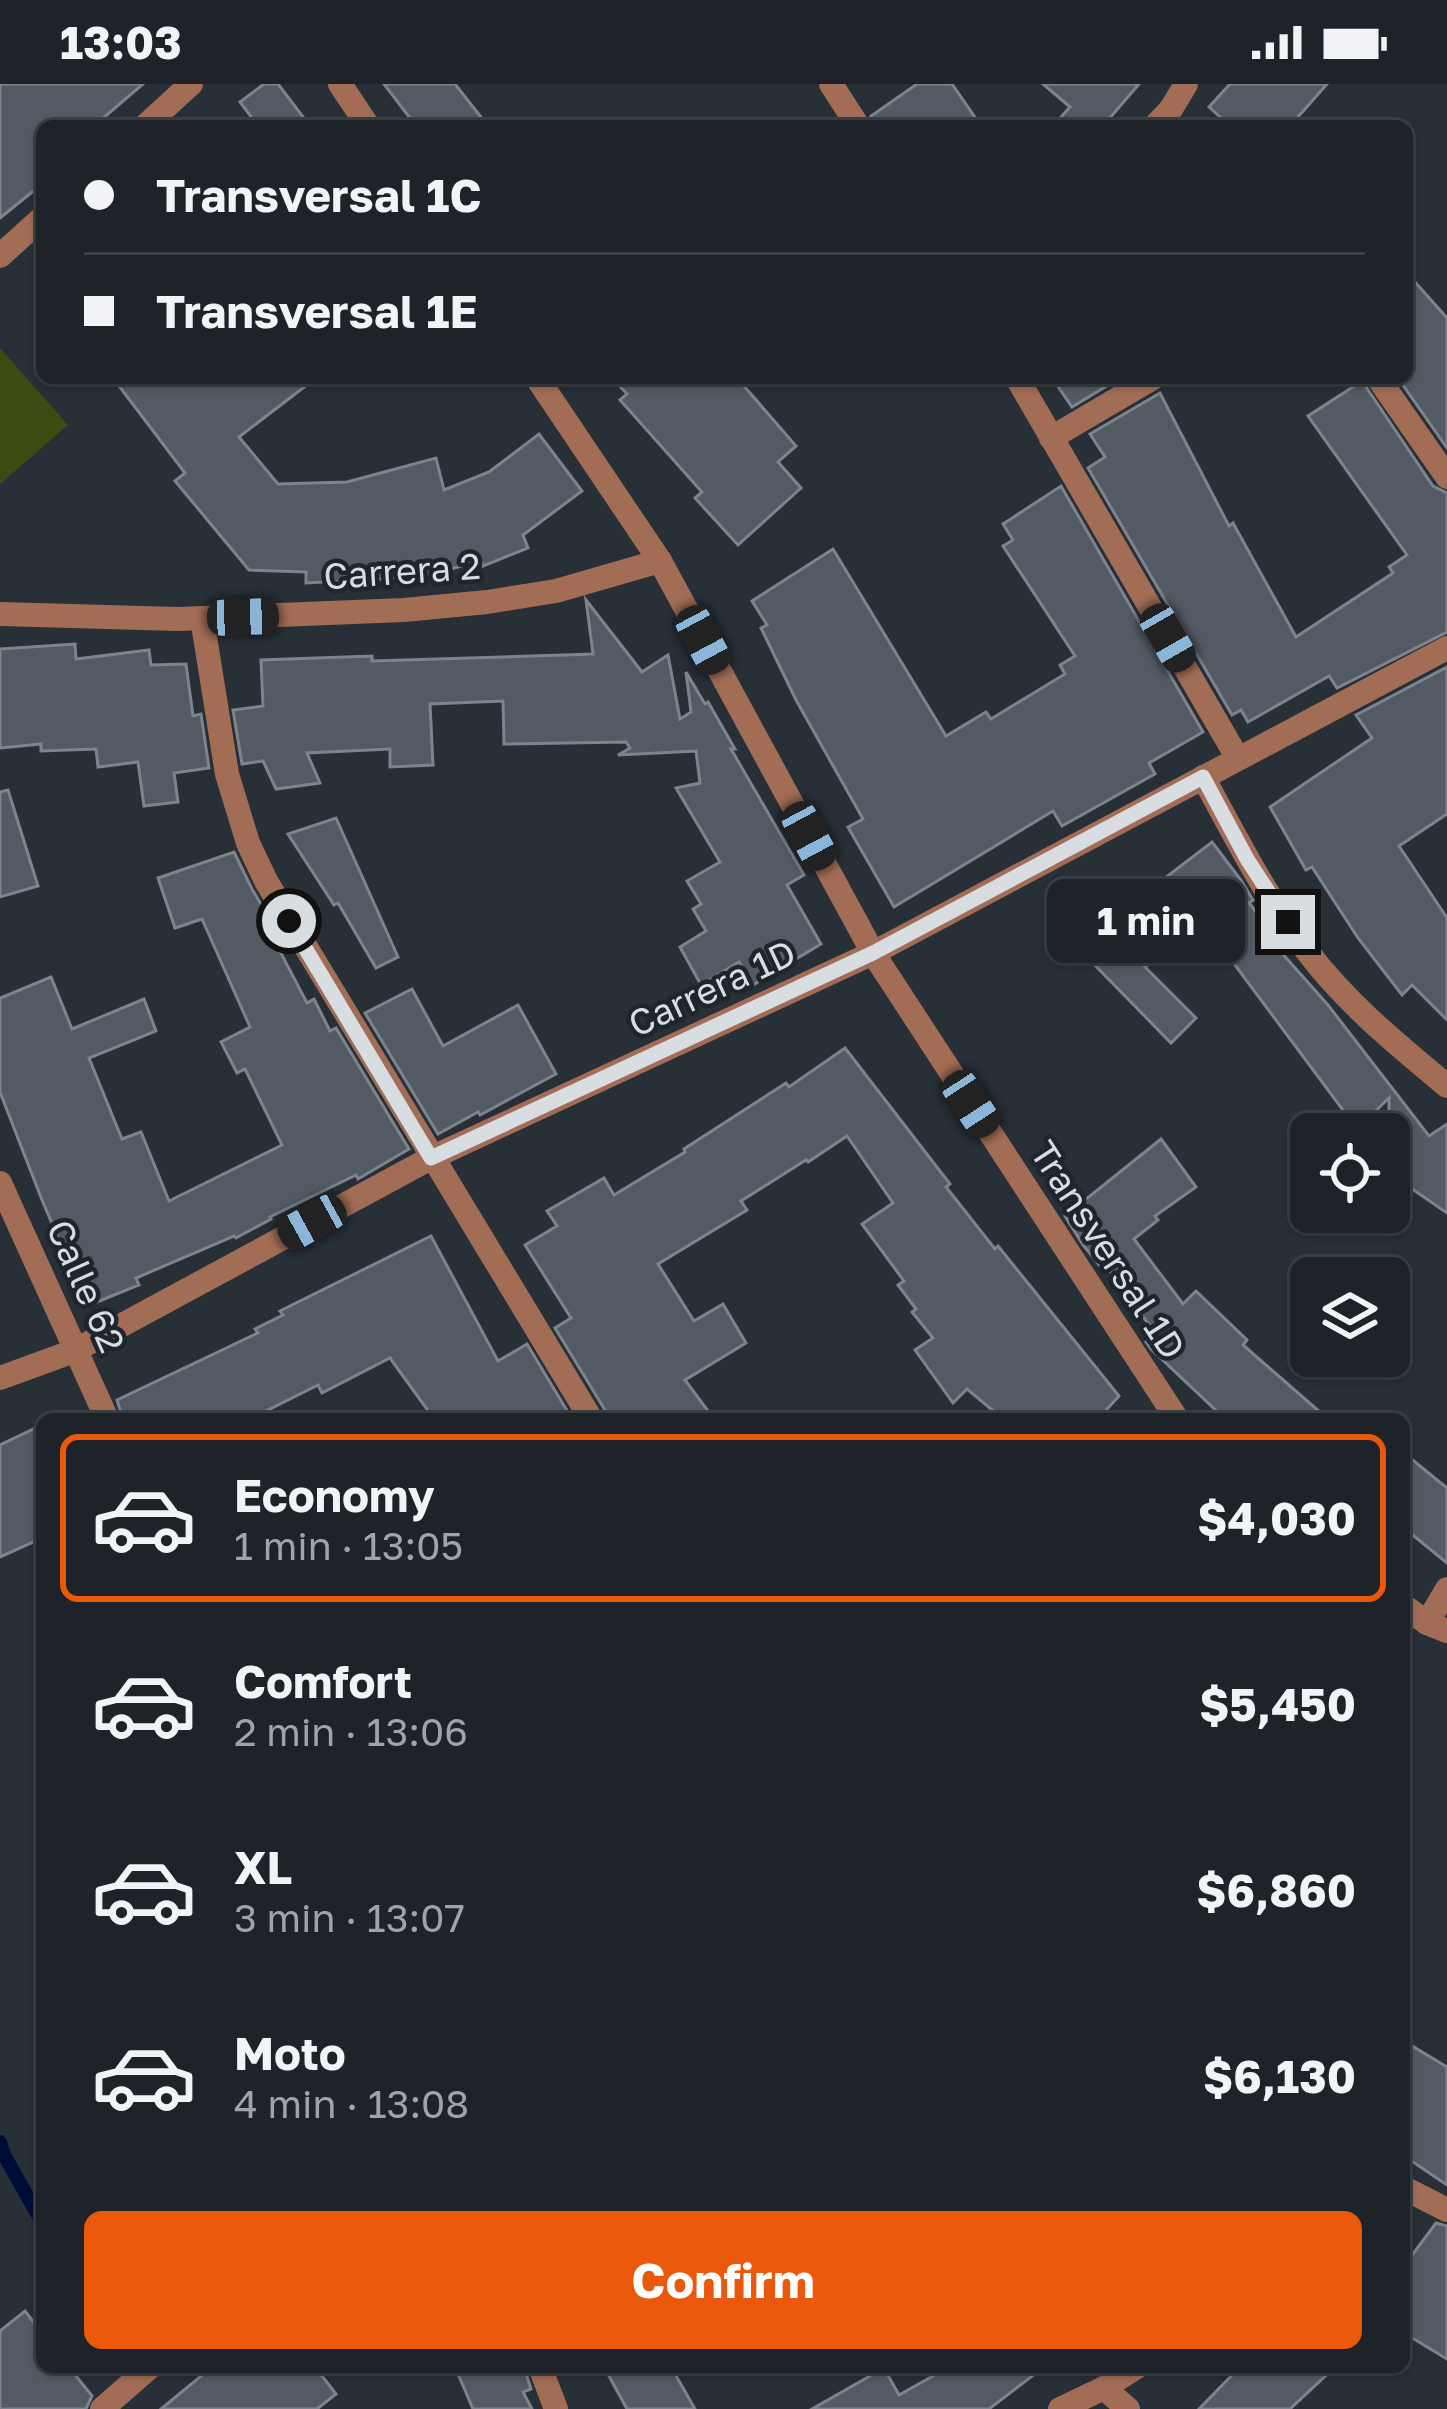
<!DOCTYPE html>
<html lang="en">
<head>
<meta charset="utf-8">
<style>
	body { margin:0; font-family:"Golos Text",sans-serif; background:#2a2f35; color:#f1f3f6; height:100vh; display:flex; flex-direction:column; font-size:45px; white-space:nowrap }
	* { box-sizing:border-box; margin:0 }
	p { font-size:39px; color:#a0a4a8 }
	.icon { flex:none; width:66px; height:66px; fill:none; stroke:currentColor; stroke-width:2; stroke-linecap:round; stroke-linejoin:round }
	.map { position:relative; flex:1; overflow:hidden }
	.sheet { position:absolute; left:36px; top:1329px; width:1374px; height:960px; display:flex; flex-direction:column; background:#1d2329; border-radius:18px; box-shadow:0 3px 9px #0004,0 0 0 3px #3b4046 }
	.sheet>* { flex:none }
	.guide { position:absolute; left:36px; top:36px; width:1377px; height:264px; border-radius:18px; box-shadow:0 3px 9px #0004,0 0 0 3px #3b4046; display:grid; align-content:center; height:264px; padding:0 48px; background:#1d2329 }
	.fabs { position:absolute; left:1290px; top:1029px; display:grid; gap:24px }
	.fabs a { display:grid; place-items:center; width:120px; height:120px; border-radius:18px; background:#1d2329; box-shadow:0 3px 9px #0004,0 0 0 3px #3b4046; font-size:60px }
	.end { position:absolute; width:54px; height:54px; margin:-27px; border:15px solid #d8dde2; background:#111; box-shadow:0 0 0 6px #111 }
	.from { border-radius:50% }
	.bubble { position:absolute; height:84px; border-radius:18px; background:#1d2329; box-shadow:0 3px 9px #0004,0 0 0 3px #3b4046; font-size:39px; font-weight:700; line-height:84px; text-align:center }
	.car { position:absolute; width:36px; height:72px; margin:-36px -18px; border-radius:15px; box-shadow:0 0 9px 3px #0007; background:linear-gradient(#222 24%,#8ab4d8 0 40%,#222 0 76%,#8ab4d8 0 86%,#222 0) }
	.guide b { display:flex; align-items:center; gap:42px; height:114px; font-size:45px }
	.guide b+b { border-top:3px solid #3b4046 }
	.guide i { width:30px; height:30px; background:#f1f3f6 }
	ul { padding:21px 0 0; list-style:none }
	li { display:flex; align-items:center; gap:36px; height:168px; margin:0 24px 18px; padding:0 24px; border:6px solid transparent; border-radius:18px }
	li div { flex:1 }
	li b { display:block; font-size:45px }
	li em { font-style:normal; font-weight:700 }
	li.on { border-color:#ea580c }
	li>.icon { width:108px; height:108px; stroke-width:1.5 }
	.primary-button { display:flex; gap:24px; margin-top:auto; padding:24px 48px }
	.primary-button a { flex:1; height:138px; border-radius:18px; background:#ea580c; color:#fff; font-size:48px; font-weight:700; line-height:138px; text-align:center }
	.status { display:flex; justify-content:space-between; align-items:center; height:84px; padding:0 60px; background:#1d2329; direction:ltr }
	.status svg { height:33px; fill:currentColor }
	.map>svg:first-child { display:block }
	.green { fill:#3b4c12 }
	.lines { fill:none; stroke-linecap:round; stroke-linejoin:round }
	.stream { stroke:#000c38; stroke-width:14 }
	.building { fill:#525a63; stroke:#7c848e; stroke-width:3 }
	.minor { stroke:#a26c55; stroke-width:24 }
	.tertiary { stroke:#a26c55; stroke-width:24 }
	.route { stroke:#d8dde2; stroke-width:15 }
	.labels { text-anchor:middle; stroke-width:9; stroke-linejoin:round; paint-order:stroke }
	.street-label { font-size:36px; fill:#d8dde2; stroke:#1e252d }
</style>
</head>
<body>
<div class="status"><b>13:03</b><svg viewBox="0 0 49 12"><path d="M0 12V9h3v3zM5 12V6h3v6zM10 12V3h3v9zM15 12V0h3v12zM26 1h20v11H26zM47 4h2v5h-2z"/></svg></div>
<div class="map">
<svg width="1447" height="2325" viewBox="0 0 1447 2325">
	<rect width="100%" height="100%" fill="#272f37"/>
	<path class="green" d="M0,264L68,341L0,400Z"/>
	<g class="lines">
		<path class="stream" d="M0,2058L4,2071L42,2138"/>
	</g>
	<g class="building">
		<path d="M0,0H143L94,42H42V100L0,134Z"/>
		<path d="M264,0H278L310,42H258L240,18Z"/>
		<path d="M384,0H455L488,42H416Z"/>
		<path d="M917,0H952L981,42H874L871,32Z"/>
		<path d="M1043,0H1139L1103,42H1053L1070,23Z"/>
		<path d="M1230,0H1327L1290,42H1230L1209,23Z"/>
		<path d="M1407,189L1447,234V364L1398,294H1407Z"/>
		<path d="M113,294H316L239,353L278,400L347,398L436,374L444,406L489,388L539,350L582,407L523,451L528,464L483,482L481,477L401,498L400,494L306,499V488L249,486L175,397L185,389Z"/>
		<path d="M612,294H737L796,362L778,378L801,404L738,461L695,414L702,408L620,316L627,310Z"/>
		<path d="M1052,294H1120L1072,323Z"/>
		<path d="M1362,297L1433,402L1447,409V548L1337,604L1329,592L1248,638L1241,626L1232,631L1088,384L1105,373L1090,350L1160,309L1229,442L1233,439L1296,553L1393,489L1389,483L1407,471L1308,332Z"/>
		<path d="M1061,402L1203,648L1149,679L1155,690L1062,742L1053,727L894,823L848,743L863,735L796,616L761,544L767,541L752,517L833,465L946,652L986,628L991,635L1065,590L1060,581L1075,572L1003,462L1013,456L1003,440Z"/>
		<path d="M586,516L642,588L668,571L680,635L691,628L686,588L705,620L708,618L735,665H731L804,791L787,801L821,860L753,901L739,878L701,901L680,863L706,847L693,825L701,820L687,797L720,778L676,704L700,699L696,667L618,671L630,664L626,658L504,660L503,617L430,620L433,681L390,683V665L307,669L320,699L276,705L263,677L242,680L233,626L263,622L261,576L372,572V577L593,570Z"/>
		<path d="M75,560L76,575L149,566L151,581L186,580L193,632L201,630L209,684L174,689L178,718L144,722L138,678L98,683L96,665L41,667V660L0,664V565Z"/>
		<path d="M1447,583V730L1399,762L1447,834V936L1412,901L1402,911L1358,854L1312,783L1306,786L1270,723L1372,654L1356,631Z"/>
		<path d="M8,706L38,802L0,813V708Z"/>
		<path d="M336,734L398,873L376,884L338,819L334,821L288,750Z"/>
		<path d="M1212,758L1241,796L1253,816L1249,819L1284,864L1280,867L1328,921L1429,1052L1447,1040V1129L1389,1089V1014L1357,1045L1203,838L1145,883L1196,934L1171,959L1076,862Z"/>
		<path d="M234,768L252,805L279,851L273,854L307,919L314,915L330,947L336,944L409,1065L358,1095L356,1091L270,1133L271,1135L236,1154L234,1152L136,1194L139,1201L87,1222L42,1116L0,1008V914L51,893L72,945L144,915L156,947L89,974L122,1055L141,1048L169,1117L282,1061L245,985L237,989L221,958L250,943L202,835L175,844L158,794Z"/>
		<path d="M412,905L443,962L518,921L556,990L480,1031L478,1028L438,1050L365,929Z"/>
		<path d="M845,964L950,1100L946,1103L995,1165L998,1162L1119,1312L1098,1335H1003L967,1305L953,1319L915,1266L933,1254L912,1228L916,1225L898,1201L904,1197L862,1140L893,1119L847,1052L808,1078L806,1076L741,1117L747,1126L658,1180L694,1237L723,1220L746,1259L685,1296L714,1335H607L605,1326L555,1244L571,1234L525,1161L557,1142L547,1127L604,1094L614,1111L685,1068L684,1065L786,999L789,1003Z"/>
		<path d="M1161,1055L1196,1103L1155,1132L1158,1136L1134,1155L1183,1220L1196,1207L1247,1256L1243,1261L1328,1335H1225L1151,1265L1146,1258L1155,1249L1104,1179L1100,1182L1083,1161L1065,1132Z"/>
		<path d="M431,1152L498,1277L527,1260L572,1335H434L390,1274L322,1309L318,1301L250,1335H123L117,1316L258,1249L255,1245L283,1231L280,1227Z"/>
		<path d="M42,1341V1454L0,1473V1361Z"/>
		<path d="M1404,1369L1447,1404V1479L1404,1444Z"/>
		<path d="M1404,1957L1447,1983V2101L1404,2072Z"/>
		<path d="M1436,2139L1447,2142V2275L1404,2249V2182Z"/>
		<path d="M25,2227L42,2249V2283H69L92,2312L86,2325H0V2247Z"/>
		<path d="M212,2283H315L336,2310L317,2325H161Z"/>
		<path d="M455,2283H524L531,2305L523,2308L532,2325H473Z"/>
		<path d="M604,2283H671L695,2325H627Z"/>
		<path d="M949,2283H1044L989,2325H812L884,2284L899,2311Z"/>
		<path d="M1240,2283H1335L1290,2325H1199Z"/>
	</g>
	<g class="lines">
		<g class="minor">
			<path d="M340,0L368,42"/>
			<path d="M831,0L858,42"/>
			<path d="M1155,42L1171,25L1186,0"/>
			<path d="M537,294L660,477L873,869L1177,1335"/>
			<path d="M1017,294L1237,673"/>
			<path d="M1378,294L1447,393"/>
			<path d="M1051,354L1153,294"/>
			<path d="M0,530L178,535L404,526L487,518L556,507L660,477"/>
			<path d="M202,534L227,690L248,759L266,797L591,1335"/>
			<path d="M1203,693C1235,752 1266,813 1307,867C1346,919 1398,961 1447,1002"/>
			<path d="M0,1099L107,1335"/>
			<path d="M0,1294L74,1267L431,1074L873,869L1447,564"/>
			<path d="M1404,1522L1427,1539L1447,1547"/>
			<path d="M1427,1539L1447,1505"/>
			<path d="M1404,2104L1447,2126"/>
			<path d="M540,2283L556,2325"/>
			<path d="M1104,2304L1128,2325"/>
			<path d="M102,2325L150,2283"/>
			<path d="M1060,2325L1104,2304L1137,2283"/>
		</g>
		<g class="tertiary">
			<path d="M145,42L191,0"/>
			<path d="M0,172L42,134"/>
		</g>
	</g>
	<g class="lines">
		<path class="route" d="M289,837L431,1074L873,869L1203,693L1247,775L1288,838"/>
	</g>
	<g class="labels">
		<g class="street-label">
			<text transform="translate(402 487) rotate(-4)" y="13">Carrera 2</text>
			<text transform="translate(712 904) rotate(-25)" y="13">Carrera 1D</text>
			<text transform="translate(1108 1166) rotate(57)" y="13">Transversal 1D</text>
			<text transform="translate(86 1202) rotate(66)" y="13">Calle 62</text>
		</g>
	</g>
</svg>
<div class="fabs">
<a><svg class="icon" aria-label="locate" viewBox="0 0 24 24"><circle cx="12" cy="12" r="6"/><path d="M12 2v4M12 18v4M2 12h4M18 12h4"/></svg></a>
<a><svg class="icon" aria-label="layers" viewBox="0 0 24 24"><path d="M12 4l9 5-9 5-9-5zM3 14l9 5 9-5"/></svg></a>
</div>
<i class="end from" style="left:289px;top:837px"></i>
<i class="end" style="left:1288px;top:838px"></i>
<div class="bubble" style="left:1047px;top:795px;width:198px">1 min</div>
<i class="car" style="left:243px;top:533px;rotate:88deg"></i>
<i class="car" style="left:1168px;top:554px;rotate:150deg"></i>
<i class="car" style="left:703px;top:556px;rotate:152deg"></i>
<i class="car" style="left:809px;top:752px;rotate:152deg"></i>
<i class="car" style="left:971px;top:1020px;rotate:147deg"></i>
<i class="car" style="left:312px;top:1138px;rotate:241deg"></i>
<div class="guide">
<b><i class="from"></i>Transversal 1C</b>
<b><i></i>Transversal 1E</b>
</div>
<section class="sheet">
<ul>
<li class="on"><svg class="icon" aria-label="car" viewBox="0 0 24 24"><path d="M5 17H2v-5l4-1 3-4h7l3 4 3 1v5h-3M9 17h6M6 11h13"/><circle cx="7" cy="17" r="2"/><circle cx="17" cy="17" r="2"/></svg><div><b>Economy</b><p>1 min · 13:05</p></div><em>$4,030</em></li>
<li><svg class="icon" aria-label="car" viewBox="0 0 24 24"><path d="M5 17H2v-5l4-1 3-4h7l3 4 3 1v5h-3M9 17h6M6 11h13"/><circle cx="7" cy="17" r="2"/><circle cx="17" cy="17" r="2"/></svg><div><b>Comfort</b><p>2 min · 13:06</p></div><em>$5,450</em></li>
<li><svg class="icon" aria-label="car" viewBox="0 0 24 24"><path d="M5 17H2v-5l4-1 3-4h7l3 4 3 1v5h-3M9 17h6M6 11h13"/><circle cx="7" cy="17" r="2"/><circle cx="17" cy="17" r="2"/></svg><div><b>XL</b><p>3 min · 13:07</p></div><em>$6,860</em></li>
<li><svg class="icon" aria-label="car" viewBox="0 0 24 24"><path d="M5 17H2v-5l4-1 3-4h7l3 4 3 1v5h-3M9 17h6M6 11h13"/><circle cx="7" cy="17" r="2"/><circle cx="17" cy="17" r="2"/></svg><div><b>Moto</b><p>4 min · 13:08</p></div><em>$6,130</em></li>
</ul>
<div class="primary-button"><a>Confirm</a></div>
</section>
</div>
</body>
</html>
